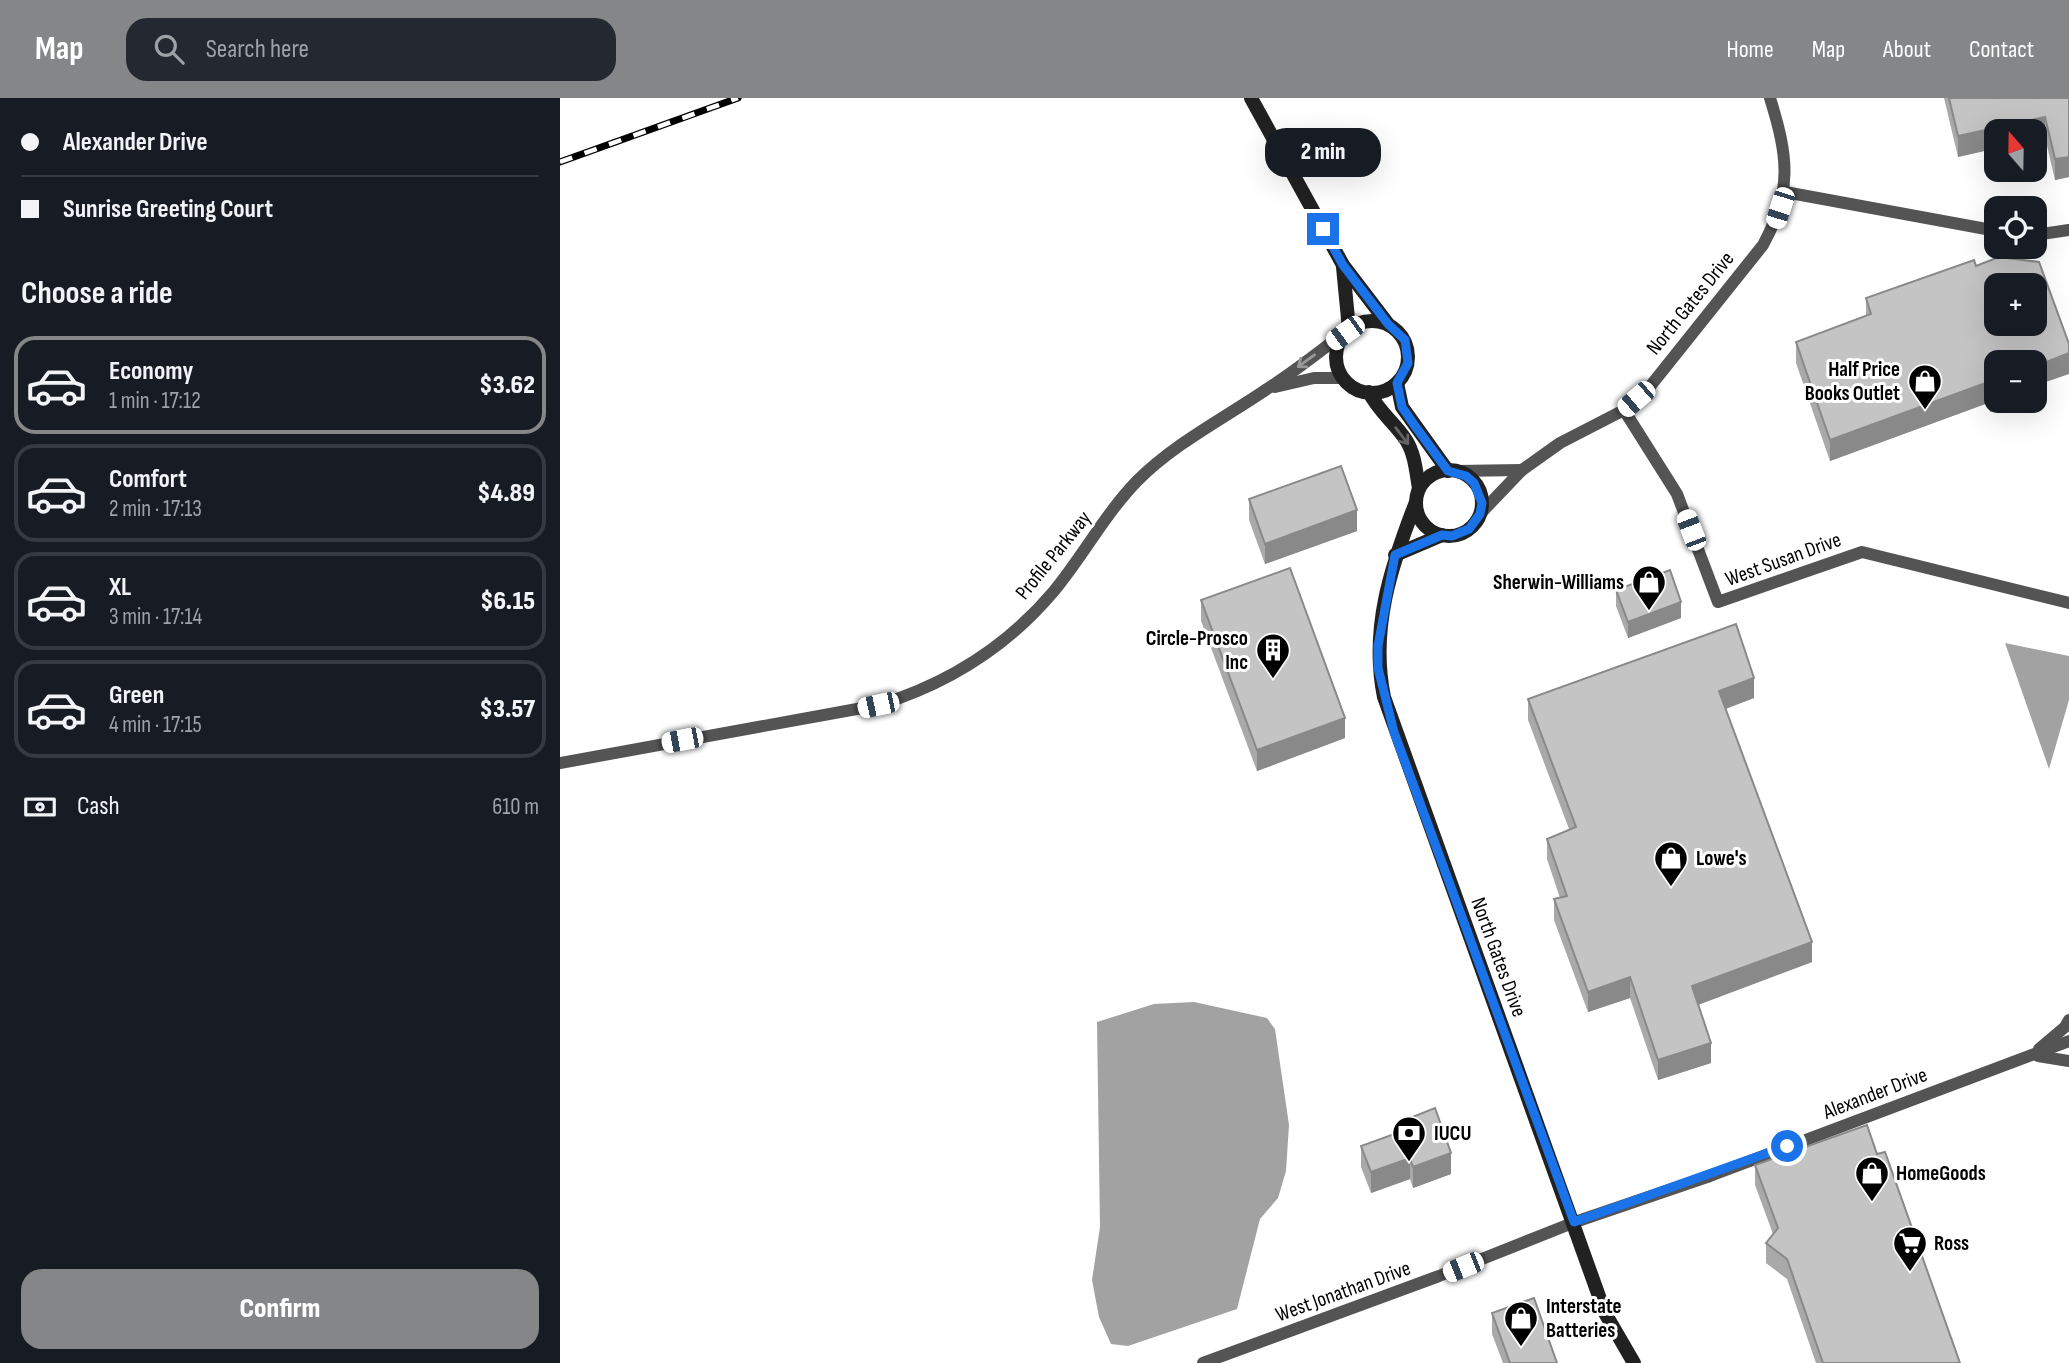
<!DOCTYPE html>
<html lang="en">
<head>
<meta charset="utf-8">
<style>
	body { margin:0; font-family:"Sofia Sans Condensed",sans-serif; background:#242831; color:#f1f3f6; height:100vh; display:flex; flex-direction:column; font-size:26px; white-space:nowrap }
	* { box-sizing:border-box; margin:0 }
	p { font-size:23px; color:#9ea1a6 }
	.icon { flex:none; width:38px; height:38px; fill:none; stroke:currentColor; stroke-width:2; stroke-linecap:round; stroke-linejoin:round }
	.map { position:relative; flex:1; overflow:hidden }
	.sheet { display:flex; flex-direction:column; background:#171b24; width:560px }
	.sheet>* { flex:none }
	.guide { display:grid; align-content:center; height:154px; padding:0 21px; background:#171b24 }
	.needle { width:46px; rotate:340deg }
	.controls { position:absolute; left:1424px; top:21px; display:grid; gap:14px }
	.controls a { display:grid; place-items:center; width:63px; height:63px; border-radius:14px; background:#171b24; box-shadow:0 7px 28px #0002; font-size:35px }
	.end { position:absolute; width:32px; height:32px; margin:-16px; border:9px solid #1a73e8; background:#fff; box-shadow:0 0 0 4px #fff }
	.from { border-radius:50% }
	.bubble { position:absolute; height:49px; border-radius:21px; background:#171b24; box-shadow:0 7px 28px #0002; font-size:23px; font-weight:800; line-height:49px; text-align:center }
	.car { position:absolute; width:21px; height:42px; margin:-21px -10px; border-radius:9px; box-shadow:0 0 5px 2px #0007; background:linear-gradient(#fff 24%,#345 0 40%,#fff 0 76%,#345 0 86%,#fff 0) }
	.guide b { display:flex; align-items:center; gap:24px; height:66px; font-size:26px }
	.guide b+b { border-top:2px solid #363941 }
	.guide i { width:18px; height:18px; background:#f1f3f6 }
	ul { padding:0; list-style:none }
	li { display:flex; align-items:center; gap:21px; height:98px; margin:0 14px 10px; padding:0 7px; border:4px solid #363941; border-radius:21px }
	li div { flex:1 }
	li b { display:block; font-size:26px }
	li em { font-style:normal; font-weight:800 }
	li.on { border-color:#858687 }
	li>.icon { width:63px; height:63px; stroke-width:1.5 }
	h2 { padding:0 21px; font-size:32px; line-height:84px }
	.pay { display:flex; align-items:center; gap:18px; height:77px; padding:0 21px; font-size:26px }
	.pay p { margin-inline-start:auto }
	.button { display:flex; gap:14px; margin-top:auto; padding:14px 21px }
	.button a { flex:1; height:80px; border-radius:21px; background:#858687; color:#fff; font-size:28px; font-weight:800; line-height:80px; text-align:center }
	header { display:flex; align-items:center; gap:42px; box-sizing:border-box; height:98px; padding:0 35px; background:#858687; color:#fff }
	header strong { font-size:33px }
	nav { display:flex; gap:38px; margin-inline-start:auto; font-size:24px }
	.search { width:490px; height:63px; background:#242831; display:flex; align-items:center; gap:18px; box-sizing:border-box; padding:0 24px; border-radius:21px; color:#9ea1a6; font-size:26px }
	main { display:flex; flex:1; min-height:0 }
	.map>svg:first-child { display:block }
	.water { fill:#a2a2a2 }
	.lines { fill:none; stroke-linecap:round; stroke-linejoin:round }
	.street { stroke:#545454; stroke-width:12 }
	.secondary { stroke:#212121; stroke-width:14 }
	.rail-casing { stroke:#000; stroke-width:7 }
	.rail { stroke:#fff; stroke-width:4.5; stroke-dasharray:13; stroke-linecap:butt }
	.wall { fill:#a9a9a9 }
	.shaded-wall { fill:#898989 }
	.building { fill:#c4c4c4; stroke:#898989; stroke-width:2; fill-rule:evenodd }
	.oneway { stroke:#989898 }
	.oneway2 { stroke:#646464 }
	.route { stroke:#1a73e8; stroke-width:9 }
	.labels { text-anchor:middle; stroke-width:6; stroke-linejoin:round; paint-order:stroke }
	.street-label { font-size:21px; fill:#000; stroke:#fff }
	.poi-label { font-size:21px; font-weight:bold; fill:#000; stroke:#fff; text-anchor:start }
</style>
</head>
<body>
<header>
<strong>Map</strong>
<div class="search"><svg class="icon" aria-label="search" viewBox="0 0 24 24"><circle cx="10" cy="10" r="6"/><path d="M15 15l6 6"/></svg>Search here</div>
<nav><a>Home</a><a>Map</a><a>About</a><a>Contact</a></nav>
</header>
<main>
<section class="sheet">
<div class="guide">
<b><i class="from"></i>Alexander Drive</b>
<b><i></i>Sunrise Greeting Court</b>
</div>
<h2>Choose a ride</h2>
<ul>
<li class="on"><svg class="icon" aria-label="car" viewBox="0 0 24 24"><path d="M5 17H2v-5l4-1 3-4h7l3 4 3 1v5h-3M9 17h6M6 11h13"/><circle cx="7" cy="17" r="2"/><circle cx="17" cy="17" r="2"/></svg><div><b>Economy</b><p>1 min · 17:12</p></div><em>$3.62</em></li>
<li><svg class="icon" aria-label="car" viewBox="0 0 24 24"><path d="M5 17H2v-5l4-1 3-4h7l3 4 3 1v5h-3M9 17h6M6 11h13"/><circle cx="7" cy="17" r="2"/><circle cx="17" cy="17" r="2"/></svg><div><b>Comfort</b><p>2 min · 17:13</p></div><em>$4.89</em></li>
<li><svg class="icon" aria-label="car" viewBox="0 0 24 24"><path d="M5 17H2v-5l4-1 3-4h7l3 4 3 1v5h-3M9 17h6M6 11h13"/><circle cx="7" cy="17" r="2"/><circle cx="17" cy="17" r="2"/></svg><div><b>XL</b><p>3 min · 17:14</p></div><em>$6.15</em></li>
<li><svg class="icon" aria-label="car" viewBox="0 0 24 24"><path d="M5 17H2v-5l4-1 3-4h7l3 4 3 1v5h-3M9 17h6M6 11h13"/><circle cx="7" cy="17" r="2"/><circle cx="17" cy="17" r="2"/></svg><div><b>Green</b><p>4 min · 17:15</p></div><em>$3.57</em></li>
</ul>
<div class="pay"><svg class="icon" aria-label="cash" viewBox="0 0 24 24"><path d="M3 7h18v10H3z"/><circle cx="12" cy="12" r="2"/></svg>Cash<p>610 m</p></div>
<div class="button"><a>Confirm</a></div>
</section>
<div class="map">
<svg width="1509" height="1265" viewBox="0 0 1509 1265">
	<rect width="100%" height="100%" fill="#fff"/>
	<g class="water">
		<path d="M1445,545L1509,558V602L1489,671Z"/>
		<path d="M634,904L707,920L715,931L729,1027L726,1073L718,1100L700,1121L677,1211L568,1248L551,1246L539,1219L532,1182L540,1129L537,924L594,906Z"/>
	</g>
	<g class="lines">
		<g class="street">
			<path d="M1225,94L1437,133"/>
			<path d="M1475,137L1509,132"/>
			<path d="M715,289L754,280H783"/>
			<path d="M1064,312L1117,396L1158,504L1302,454L1509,505"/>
			<path d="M896,373L962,372"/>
			<path d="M920,416L962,372L1000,345L1064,312L1088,291L1203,147C1233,92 1228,58 1210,0"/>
			<path d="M0,665L319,607C387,586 447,549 494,493C523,458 545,416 577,383C615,345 663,321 707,291C734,274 759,254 784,235"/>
			<path d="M1479,951L1505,929L1509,922"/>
			<path d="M1478,958L1509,963"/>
			<path d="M643,1265L879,1178L1015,1124L1150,1078L1509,943"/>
		</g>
		<g class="secondary">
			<path d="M691,0L783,167L828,226"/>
			<path d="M783,169L789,231"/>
			<circle cx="812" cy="259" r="36"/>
			<path d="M837,285L842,309L888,373"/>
			<path d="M809,294C818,313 835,325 846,342C855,356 856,374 859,390"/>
			<circle cx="889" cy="405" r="33"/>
			<path d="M856,404C831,468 810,531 824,599L1045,1215L1074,1265"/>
			<path d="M835,457L882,437"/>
		</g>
		<g class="rail-casing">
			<path id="rail" d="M0,64L178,0"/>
		</g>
		<use href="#rail" class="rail"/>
	</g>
	<g class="wall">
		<path d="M1384,0H1509V79L1495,82L1485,39L1437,33V50L1398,59Z"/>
		<path d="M1416,168L1483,285V294L1437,303H1460L1430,314L1428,305L1270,363L1236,265V244L1306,217V200Z"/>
		<path d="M689,401L797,433L705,466L689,422Z"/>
		<path d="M1056,492L1121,520L1068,540L1056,508Z"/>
		<path d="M641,502L785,640L697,673L641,523Z"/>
		<path d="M1194,600L1166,611L1252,864L1138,907L1151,965L1098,982L1070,900L1028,914L994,822V801L1000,800L987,761V741L1009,731L968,622V601Z"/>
		<path d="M837,1025L891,1076L853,1090L850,1081L811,1095L801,1069V1048L837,1035Z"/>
		<path d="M1317,1056L1400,1265H1256L1227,1181L1206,1165V1145L1213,1136L1195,1087V1067Z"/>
		<path d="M932,1215L997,1265H943L932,1236Z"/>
	</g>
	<g class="shaded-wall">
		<path d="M1485,19V39L1475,42V33H1437V50L1398,59V38Z"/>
		<path d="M1509,59V79L1495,82V61Z"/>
		<path d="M1509,255V276L1483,285V294L1475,297V276L1481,266Z"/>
		<path d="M1428,284V305L1270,363V342Z"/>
		<path d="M1437,291V303H1460L1430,314V294Z"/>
		<path d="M797,412V433L705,466V446Z"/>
		<path d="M1121,504V520L1068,540V524Z"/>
		<path d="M1194,580V600L1159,613V593Z"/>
		<path d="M785,620V640L697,673V652Z"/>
		<path d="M1252,844V864L1132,909V888Z"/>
		<path d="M1070,879V900L1028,914V894Z"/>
		<path d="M1151,945V965L1098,982V962Z"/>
		<path d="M891,1055V1076L853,1090V1069Z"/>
		<path d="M850,1060V1081L811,1095V1074Z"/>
	</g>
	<g class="building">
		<path d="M1389,0H1509V59L1495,61L1485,19L1398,38Z"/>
		<path d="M1439,159L1479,164L1509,246V255L1481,266L1483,273L1475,276V264H1437V291L1430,294L1428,284L1270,342L1236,244L1311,216L1306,200L1414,162L1416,168ZM1437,187H1475V226H1437Z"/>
		<path d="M781,368L797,412L705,446L689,401Z"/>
		<path d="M730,470L785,620L697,652L641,502Z"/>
		<path d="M1110,472L1121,504L1068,524L1056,492Z"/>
		<path d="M1176,526L1194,580L1159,593L1252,844L1132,888L1151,945L1098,962L1070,879L1028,894L994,801L1007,798L987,741L1016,729L968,601Z"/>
		<path d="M875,1010L891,1055L853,1069L850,1060L811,1074L801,1048L840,1034L837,1025Z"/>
		<path d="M1307,1027L1317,1056L1325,1054L1400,1265H1263L1227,1161L1206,1145L1218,1130L1195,1067Z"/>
		<path d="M974,1200L997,1265H950L932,1215Z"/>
	</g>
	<defs><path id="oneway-shaft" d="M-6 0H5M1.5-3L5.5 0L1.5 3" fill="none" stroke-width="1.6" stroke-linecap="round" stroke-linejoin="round" transform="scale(1.75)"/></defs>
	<use class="oneway" href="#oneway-shaft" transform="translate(746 263) rotate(144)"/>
	<use class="oneway2" href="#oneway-shaft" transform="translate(842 338) rotate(53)"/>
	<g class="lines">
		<path class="route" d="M763,131L783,167L828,226L845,242L848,265L837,285L842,309L855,328L888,373L906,378L914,385L922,405L920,416L909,431L892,438L882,437L835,457L818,548V570L834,634L1014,1124L1227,1048"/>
	</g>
	<defs>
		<g id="shop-pin" transform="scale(1.75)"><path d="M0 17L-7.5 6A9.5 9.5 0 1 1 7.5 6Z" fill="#000" stroke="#fff"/><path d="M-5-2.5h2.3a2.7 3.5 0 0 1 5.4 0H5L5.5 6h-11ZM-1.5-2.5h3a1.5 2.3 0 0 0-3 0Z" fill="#fff"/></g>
		<g id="building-pin" transform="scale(1.75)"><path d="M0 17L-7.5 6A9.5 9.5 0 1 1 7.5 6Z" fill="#000" stroke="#fff"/><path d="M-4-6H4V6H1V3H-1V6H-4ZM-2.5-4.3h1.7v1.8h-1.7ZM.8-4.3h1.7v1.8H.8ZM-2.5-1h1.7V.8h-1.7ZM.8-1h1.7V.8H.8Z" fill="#fff"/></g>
		<g id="bank-pin" transform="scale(1.75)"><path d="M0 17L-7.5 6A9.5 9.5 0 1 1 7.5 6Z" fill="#000" stroke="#fff"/><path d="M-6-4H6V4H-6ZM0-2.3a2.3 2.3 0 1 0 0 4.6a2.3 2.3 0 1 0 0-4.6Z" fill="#fff"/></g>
		<g id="supermarket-pin" transform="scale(1.75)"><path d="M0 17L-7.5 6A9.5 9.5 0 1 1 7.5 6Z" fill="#000" stroke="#fff"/><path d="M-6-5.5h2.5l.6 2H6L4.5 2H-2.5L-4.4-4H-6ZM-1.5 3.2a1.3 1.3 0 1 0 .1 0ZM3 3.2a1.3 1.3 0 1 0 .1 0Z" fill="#fff"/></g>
	</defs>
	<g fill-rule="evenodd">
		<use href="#shop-pin" x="1365" y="283"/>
		<use href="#shop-pin" x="1089" y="484"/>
		<use href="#building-pin" x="713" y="552"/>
		<use href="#shop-pin" x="1111" y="760"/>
		<use href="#bank-pin" x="849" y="1035"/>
		<use href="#shop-pin" x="1312" y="1075"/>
		<use href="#supermarket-pin" x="1350" y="1145"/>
		<use href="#shop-pin" x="961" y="1220"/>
	</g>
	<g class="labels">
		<g class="street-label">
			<text transform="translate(1130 205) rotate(-51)" y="7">North Gates Drive</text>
			<text transform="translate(493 457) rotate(-51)" y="7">Profile Parkway</text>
			<text transform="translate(1223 461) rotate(-20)" y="7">West Susan Drive</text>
			<text transform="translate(939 859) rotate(70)" y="7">North Gates Drive</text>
			<text transform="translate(1315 995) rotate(-21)" y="7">Alexander Drive</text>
			<text transform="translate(783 1193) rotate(-20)" y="7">West Jonathan Drive</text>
		</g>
		<g class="poi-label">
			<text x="1340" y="278" text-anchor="end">Half Price<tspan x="1340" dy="24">Books Outlet</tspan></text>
			<text x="1064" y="491" text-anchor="end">Sherwin-Williams</text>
			<text x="688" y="547" text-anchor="end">Circle-Prosco<tspan x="688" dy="24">Inc</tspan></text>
			<text x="1136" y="767">Lowe's</text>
			<text x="874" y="1042">IUCU</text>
			<text x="1336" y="1082">HomeGoods</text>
			<text x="1374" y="1152">Ross</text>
			<text x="986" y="1215">Interstate<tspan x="986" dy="24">Batteries</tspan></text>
		</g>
	</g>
</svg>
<div class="controls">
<a><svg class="needle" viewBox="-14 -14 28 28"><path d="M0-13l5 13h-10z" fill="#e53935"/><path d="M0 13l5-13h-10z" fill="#9ea1a6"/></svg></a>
<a><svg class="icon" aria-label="locate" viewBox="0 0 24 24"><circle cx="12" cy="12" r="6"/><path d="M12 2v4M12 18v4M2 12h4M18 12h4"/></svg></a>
<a>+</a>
<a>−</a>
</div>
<i class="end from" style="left:1227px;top:1048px"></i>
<i class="end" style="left:763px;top:131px"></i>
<div class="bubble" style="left:705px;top:30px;width:116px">2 min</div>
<i class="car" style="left:1220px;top:110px;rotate:198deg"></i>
<i class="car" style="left:785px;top:235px;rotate:234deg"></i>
<i class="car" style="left:1076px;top:301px;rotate:229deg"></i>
<i class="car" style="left:1131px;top:432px;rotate:339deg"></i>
<i class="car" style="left:318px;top:607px;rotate:258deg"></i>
<i class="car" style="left:122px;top:642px;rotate:259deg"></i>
<i class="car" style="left:903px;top:1169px;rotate:248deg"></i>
</div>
</main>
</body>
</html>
